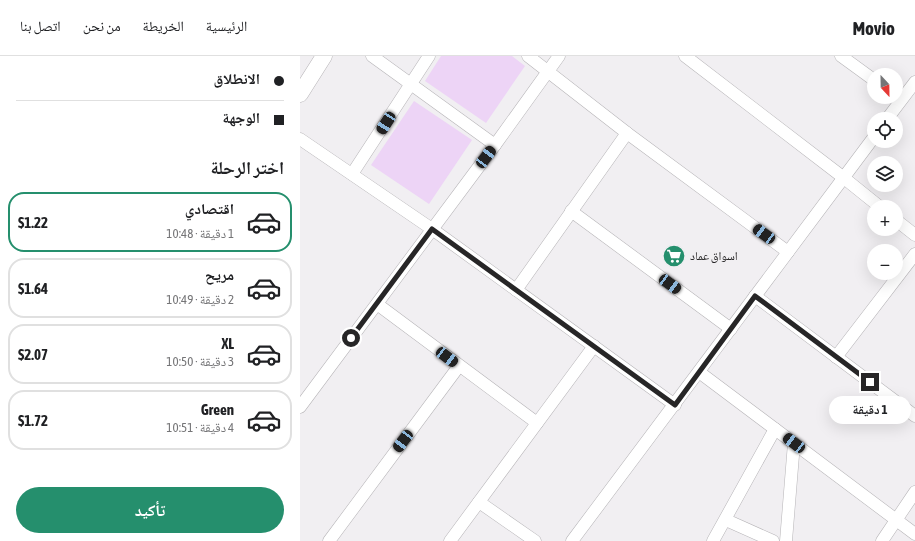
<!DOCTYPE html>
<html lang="ar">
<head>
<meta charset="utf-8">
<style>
	body { margin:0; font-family:"Asap Condensed","Noto Naskh Arabic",sans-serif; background:#f6f6f6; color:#202124; direction:rtl; height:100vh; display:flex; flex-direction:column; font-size:15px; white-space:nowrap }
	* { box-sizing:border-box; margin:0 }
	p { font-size:13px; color:#757577 }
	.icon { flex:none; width:22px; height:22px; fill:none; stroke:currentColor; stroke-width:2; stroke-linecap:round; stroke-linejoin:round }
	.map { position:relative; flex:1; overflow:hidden; direction:ltr }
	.panel { display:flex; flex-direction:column; background:#fff; width:300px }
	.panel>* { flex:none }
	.hud { display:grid; align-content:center; height:88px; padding:0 16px; background:#fff }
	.needle { width:26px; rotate:158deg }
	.fabs { position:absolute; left:567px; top:12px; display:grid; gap:8px }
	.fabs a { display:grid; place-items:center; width:36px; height:36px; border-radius:50%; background:#fff; box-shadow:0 4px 16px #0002; font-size:20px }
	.end { position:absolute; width:18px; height:18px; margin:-9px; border:5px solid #272627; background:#fff; box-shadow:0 0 0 2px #fff }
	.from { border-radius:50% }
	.bubble { position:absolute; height:28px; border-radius:14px; background:#fff; box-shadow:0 4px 16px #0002; font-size:13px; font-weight:700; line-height:28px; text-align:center; direction:rtl }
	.car { position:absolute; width:12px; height:24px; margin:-12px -6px; border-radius:5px; box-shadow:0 0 3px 1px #0007; background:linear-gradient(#222 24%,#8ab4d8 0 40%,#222 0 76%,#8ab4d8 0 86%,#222 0) }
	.hud b { display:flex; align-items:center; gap:14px; height:38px; font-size:15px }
	.hud b+b { border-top:1px solid #e0e0e0 }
	.hud i { width:10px; height:10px; background:#202124 }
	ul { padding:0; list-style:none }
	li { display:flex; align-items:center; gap:12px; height:60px; margin:0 8px 6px; padding:0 8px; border:2px solid #e0e0e0; border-radius:16px }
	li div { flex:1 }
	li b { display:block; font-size:15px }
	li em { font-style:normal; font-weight:700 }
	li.on { border-color:#258f6d }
	li>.icon { width:36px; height:36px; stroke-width:1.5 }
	h2 { padding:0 16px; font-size:18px; line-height:48px }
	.cta { display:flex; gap:8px; margin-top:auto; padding:8px 16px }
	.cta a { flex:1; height:46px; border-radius:24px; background:#258f6d; color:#fff; font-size:16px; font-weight:700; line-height:46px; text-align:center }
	header { display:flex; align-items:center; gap:24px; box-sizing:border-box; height:56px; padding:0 20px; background:#fff; border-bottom:1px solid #e0e0e0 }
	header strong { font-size:19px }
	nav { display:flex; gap:22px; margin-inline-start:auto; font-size:14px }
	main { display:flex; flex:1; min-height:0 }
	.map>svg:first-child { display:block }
	.green { fill:#edd4f6 }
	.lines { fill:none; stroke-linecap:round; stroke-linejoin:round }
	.minor-casing { stroke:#b6b4b7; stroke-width:13 }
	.tertiary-casing { stroke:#b6b4b7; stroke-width:17 }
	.minor { stroke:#fff; stroke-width:12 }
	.tertiary { stroke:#fff; stroke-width:16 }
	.route { stroke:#272627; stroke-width:5 }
	.labels { text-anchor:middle; stroke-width:3.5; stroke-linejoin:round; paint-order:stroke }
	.poi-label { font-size:12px; fill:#272627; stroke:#f1eff2; text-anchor:start }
</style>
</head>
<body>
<header>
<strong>Movio</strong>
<nav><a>الرئيسية</a><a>الخريطة</a><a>من نحن</a><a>اتصل بنا</a></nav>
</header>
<main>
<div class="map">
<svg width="615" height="485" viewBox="0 0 615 485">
	<rect width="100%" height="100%" fill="#f1eff2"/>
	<g class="green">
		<path d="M141,0H212L225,10L186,67L125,25Z"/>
		<path d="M114,45L172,84L129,148L71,109Z"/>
	</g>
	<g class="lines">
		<g class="minor-casing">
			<g id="minor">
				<path d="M72,0L195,89"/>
				<path d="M228,0L327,77L488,196"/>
				<path d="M385,0L544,122L580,151"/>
				<path d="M541,0L574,24"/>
				<path d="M587,63L615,26"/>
				<path d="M0,83L132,173L375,349"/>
				<path d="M52,118L129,0"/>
				<path d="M271,155L431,273"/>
				<path d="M596,164L615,179"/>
				<path d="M216,234L327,77"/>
				<path d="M455,240L615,360"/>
				<path d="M77,248L237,367"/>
				<path d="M536,301L615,198"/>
				<path d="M399,316L615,478"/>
				<path d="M0,351L195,89L259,0"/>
				<path d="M179,446L235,485"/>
				<path d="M426,464L473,485"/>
				<path d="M29,485L159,310"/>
				<path d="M150,485L294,290"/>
				<path d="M272,485L574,81"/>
				<path d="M413,485L475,373"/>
				<path d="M486,485L494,387"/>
				<path d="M582,485L615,436"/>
			</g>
		</g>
		<g class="tertiary-casing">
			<path id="tertiary" d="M0,38L24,0"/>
		</g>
		<use href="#minor" class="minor"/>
		<use href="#tertiary" class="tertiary"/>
	</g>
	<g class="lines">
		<path class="route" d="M51,282L132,173L375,349L455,240L570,326"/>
	</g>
	<defs>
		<g id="supermarket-disc" transform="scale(1.15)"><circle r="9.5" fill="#258f6d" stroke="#f1eff2"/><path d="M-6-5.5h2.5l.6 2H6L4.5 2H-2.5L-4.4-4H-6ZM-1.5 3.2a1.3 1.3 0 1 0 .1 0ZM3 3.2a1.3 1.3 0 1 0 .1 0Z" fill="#fff"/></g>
	</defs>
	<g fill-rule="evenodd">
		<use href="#supermarket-disc" x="374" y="200"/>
	</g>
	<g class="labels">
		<g class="poi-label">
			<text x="390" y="204">اسواق عماد</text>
		</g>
	</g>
</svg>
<div class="fabs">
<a><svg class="needle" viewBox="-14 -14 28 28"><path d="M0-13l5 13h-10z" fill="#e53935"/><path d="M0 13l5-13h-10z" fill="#757577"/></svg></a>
<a><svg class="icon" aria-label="locate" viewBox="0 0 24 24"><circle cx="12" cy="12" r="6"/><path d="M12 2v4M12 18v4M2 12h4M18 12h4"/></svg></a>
<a><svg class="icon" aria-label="layers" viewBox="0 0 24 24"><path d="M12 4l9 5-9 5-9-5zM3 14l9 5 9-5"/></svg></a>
<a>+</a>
<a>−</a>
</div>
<i class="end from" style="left:51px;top:282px"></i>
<i class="end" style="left:570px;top:326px"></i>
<div class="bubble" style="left:529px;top:340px;width:82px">1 دقيقة</div>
<i class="car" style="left:86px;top:67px;rotate:213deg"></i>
<i class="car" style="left:186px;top:101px;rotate:37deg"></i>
<i class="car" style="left:464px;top:178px;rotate:306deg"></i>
<i class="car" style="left:370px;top:228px;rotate:126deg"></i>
<i class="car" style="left:147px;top:301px;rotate:127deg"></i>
<i class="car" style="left:103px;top:385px;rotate:217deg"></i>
<i class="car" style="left:494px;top:387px;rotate:307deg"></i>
</div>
<section class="panel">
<div class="hud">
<b><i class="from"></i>الانطلاق</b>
<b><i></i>الوجهة</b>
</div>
<h2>اختر الرحلة</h2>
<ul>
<li class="on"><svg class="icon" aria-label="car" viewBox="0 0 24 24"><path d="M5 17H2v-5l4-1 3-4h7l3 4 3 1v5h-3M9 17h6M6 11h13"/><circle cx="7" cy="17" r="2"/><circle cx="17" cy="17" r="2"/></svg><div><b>اقتصادي</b><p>1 دقيقة · 10:48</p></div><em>$1.22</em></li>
<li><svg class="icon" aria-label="car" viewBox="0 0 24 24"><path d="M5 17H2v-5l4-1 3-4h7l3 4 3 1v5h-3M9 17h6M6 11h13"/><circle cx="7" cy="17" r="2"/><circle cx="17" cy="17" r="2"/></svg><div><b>مريح</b><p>2 دقيقة · 10:49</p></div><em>$1.64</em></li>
<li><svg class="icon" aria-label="car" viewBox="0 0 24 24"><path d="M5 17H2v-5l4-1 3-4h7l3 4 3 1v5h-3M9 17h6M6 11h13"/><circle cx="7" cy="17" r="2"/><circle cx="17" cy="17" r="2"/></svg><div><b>XL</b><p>3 دقيقة · 10:50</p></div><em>$2.07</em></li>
<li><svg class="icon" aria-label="car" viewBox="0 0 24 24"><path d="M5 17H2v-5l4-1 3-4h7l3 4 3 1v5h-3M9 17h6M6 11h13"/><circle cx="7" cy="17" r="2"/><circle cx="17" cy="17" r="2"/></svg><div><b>Green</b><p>4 دقيقة · 10:51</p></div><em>$1.72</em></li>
</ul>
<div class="cta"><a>تأكيد</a></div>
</section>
</main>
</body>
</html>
